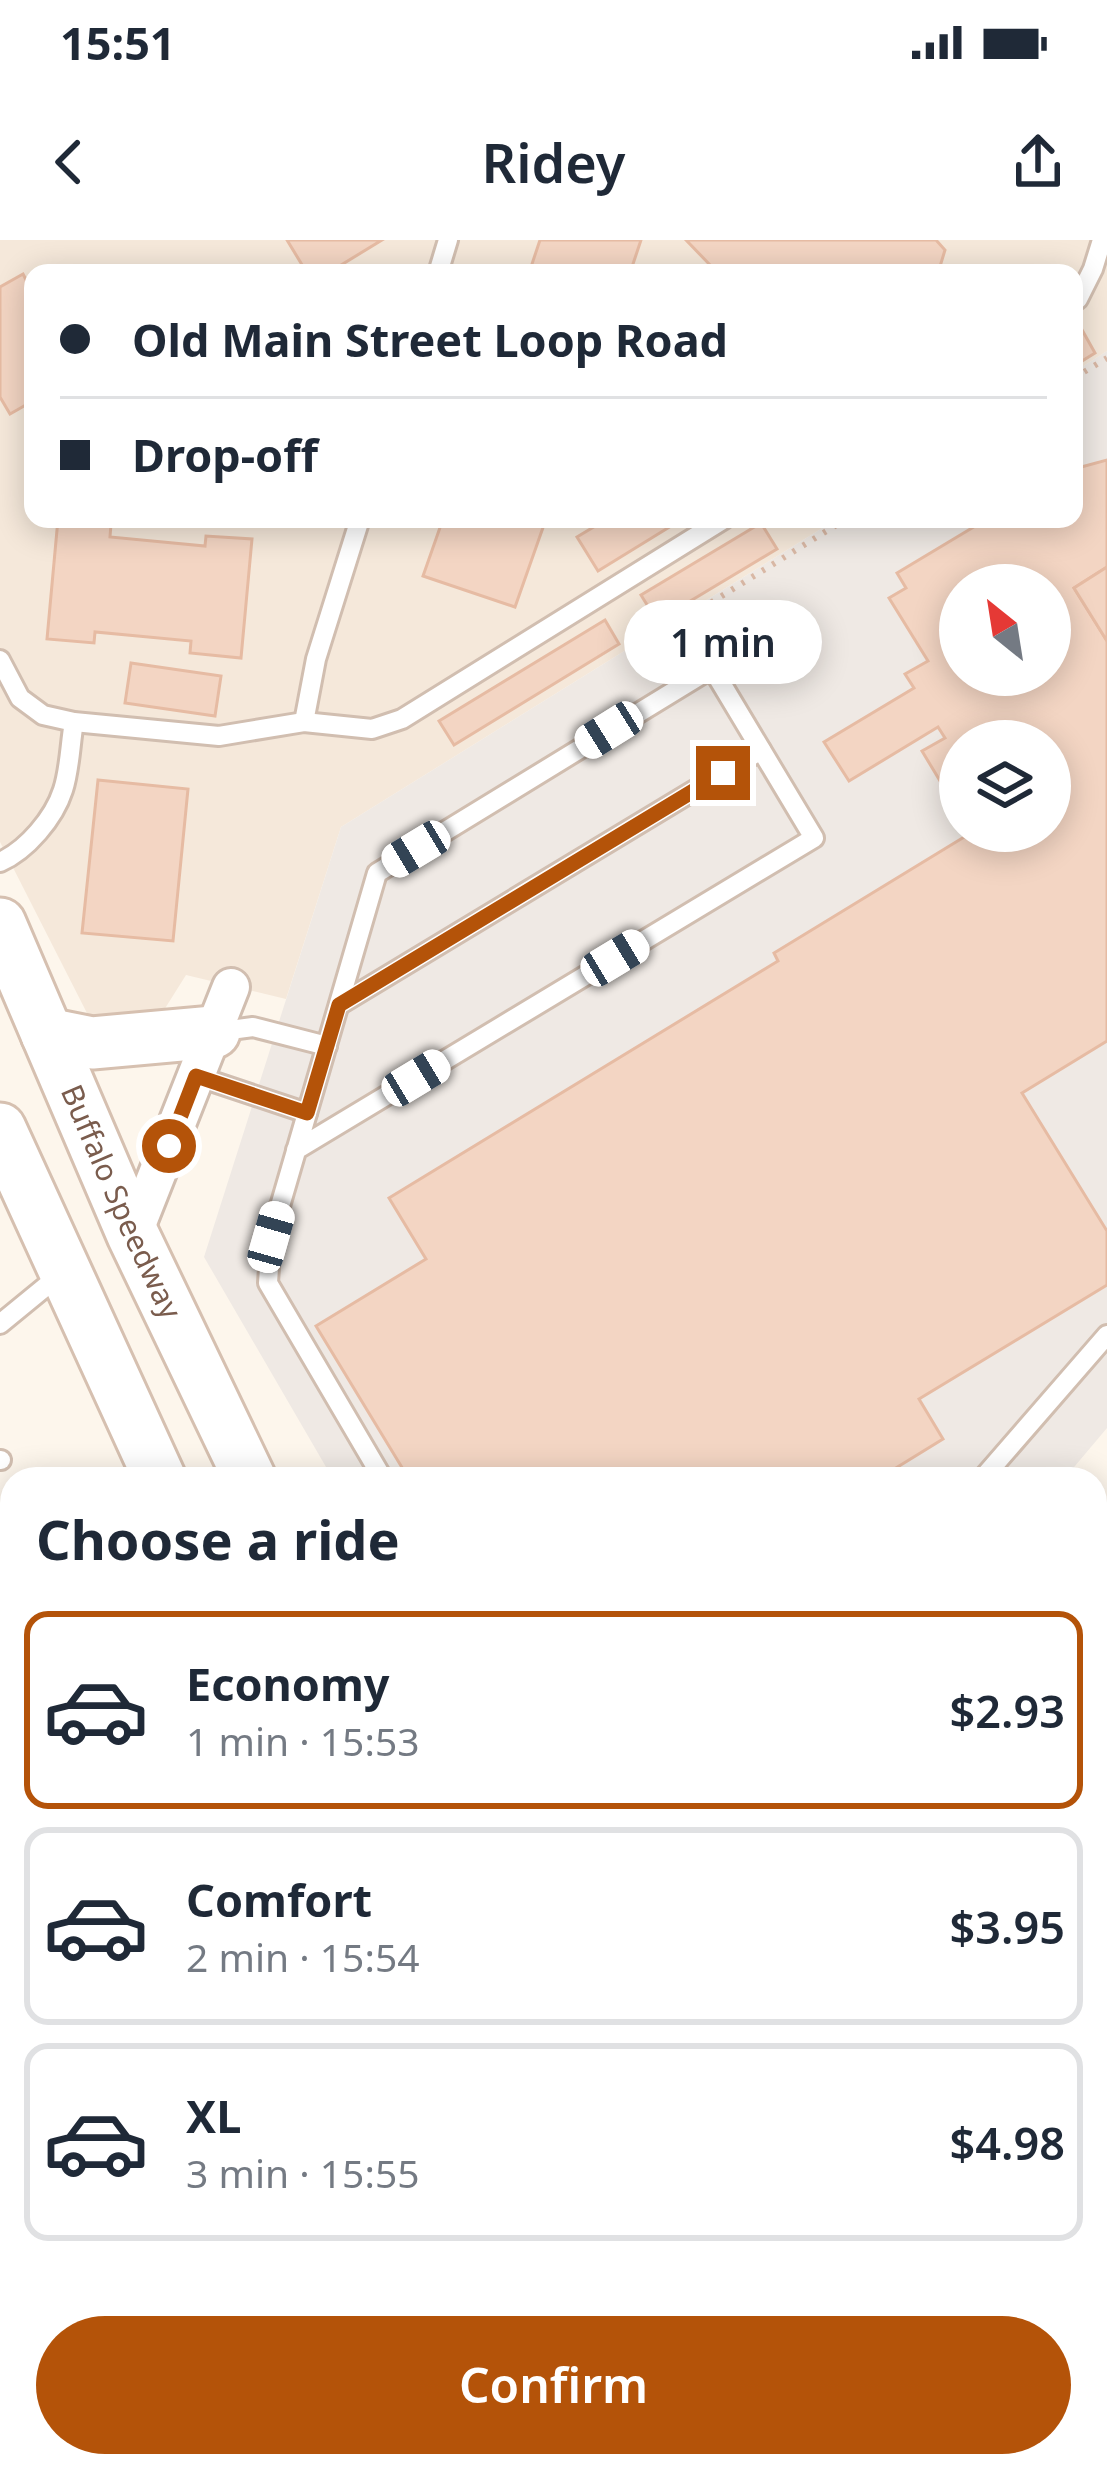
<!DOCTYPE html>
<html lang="en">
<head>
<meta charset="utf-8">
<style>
	body { margin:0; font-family:"Noto Sans",sans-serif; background:#f2f2f3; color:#1f2937; height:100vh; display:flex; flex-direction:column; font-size:45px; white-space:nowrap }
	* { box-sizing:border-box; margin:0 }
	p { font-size:39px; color:#747a83 }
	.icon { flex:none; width:66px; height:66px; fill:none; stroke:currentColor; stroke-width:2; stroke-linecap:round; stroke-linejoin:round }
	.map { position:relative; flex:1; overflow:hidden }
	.drawer { position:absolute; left:0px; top:1227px; width:1107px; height:1011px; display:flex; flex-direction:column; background:#fff; border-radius:36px 36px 0 0; box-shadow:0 6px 30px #0003 }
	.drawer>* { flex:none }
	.top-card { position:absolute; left:24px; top:24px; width:1059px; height:264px; border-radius:24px; box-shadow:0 6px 30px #0003; display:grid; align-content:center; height:264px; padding:0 36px; background:#fff }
	.needle { width:78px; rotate:330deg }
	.fabs { position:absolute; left:939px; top:324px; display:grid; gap:24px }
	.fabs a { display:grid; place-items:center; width:132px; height:132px; border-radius:50%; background:#fff; box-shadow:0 6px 30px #0003; font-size:60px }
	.end { position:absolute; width:54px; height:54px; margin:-27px; border:15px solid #b45309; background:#fff; box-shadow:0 0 0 6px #fff }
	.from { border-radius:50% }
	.bubble { position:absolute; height:84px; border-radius:42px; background:#fff; box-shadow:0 6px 30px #0003; font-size:39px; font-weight:600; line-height:84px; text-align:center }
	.car { position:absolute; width:36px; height:72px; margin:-36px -18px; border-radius:15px; box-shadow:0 0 9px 3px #0007; background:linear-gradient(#fff 24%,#345 0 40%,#fff 0 76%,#345 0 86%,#fff 0) }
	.top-card b { display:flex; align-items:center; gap:42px; height:114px; font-size:45px }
	.top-card b+b { border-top:3px solid #e0e1e3 }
	.top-card i { width:30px; height:30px; background:#1f2937 }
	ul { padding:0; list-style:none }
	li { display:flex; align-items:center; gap:36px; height:198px; margin:0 24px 18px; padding:0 12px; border:6px solid #e0e1e3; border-radius:24px }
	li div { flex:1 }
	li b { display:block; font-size:45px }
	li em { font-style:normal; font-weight:600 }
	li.selected { border-color:#b45309 }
	li>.icon { width:108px; height:108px; stroke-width:1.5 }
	h2 { padding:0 36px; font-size:54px; line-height:144px }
	.cta { display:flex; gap:24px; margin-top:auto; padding:24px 36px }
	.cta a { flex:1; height:138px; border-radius:72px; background:#b45309; color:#fff; font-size:48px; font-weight:600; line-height:138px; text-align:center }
	.status { display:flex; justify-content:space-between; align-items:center; height:84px; padding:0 60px; background:#fff; direction:ltr }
	.status svg { height:33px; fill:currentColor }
	header { display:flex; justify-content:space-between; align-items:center; height:156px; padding:0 36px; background:#fff; font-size:54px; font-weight:600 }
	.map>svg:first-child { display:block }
	.residential { fill:#f5e8da }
	.industrial { fill:#efe9e4; fill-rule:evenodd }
	.green { fill:#d8ecc9 }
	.building { fill:#f3d5c3; stroke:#e6bba3; stroke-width:3; fill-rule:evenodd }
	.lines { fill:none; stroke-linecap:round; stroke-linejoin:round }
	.lane-casing { stroke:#d1beb0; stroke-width:24 }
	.street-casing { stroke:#d1beb0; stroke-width:42 }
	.secondary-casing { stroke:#d6c0b0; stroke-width:57 }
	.path { stroke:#d9b8a5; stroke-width:6; stroke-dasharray:3 9; stroke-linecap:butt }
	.lane { stroke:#fff; stroke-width:18 }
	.street { stroke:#fff; stroke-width:36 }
	.secondary { stroke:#fff; stroke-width:51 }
	.route { stroke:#b45309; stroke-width:15 }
	.labels { text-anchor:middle; stroke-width:12; stroke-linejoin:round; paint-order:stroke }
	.street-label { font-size:30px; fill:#7a5c4d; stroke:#fffaf3 }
</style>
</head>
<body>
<div class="status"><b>15:51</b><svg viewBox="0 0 49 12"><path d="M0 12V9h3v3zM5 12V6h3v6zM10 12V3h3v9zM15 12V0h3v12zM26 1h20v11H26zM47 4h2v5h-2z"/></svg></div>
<header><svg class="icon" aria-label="back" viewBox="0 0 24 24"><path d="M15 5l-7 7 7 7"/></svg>Ridey<svg class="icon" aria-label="share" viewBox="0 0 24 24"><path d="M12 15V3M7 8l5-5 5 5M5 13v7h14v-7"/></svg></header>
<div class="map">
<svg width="1107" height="2237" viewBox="0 0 1107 2237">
	<rect width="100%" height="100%" fill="#fdf6ec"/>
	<g class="residential">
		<path d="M0,0H1107V111L1074,132V33H33V279H837L341,587L286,759L186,735L164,770L90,779L0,602Z"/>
		<path d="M12,1590V1948L0,1955V1628Z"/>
		<path d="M1107,2164V2237H987L1005,2226H1095V2172Z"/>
	</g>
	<path class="industrial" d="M1107,111V1188L1064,1239H333L204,1017L341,587L837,279H1074V132ZM960,345H1050V435H960ZM960,501H1050V591H960Z"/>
	<path class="green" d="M560,2226H679L684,2237H563Z"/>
	<g class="building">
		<path d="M287,0H382L328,33H307Z"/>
		<path d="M540,0H641L630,33H529Z"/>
		<path d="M686,0H936L945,10L938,33H730L712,27Z"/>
		<path d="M23,34L33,53V166L31,162L10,174L0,157V47Z"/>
		<path d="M1081,88L1095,113L1074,126V92Z"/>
		<path d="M1107,220V327L1074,348L1107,401V801L1022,853L1107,991V1045L919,1159L943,1199L878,1239H409L316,1086L426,1019L389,958L778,721L774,713L974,591H1050V501H960V574L922,511L945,498L938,487L849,541L824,502L914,448L905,434L928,421L889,358L906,348L897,333L987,279H1074V229ZM960,345H1050V435H960Z"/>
		<path d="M58,279L111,284L110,297L205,306L206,296L252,299L241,418L190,413L191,401L95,392L94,403L47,399Z"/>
		<path d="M443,279H546L515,367L423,336Z"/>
		<path d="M607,279H674L676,283L598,331L577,297Z"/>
		<path d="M761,283L777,309L657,381L641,355Z"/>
		<path d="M1107,327V401L1074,348Z"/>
		<path d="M605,380L619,404L454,505L439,481Z"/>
		<path d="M131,423L221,436L215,476L125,463Z"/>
		<path d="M98,540L188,549L173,701L82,693Z"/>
		<path d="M12,1999V2134L0,2112V2006Z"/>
		<path d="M1056,2226H1089L1093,2237H1027Z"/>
	</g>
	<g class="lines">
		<g class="lane-casing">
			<g id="lane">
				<path d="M438,33L448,0"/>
				<path d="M1074,62L1078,59L1093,29L1102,0"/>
				<path d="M0,420L20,458L43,475L74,482L219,496L304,482L372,489L402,479L724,279"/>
				<path d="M304,482L316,419L360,279"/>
				<path d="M0,622C27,610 54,578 63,550C70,529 70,504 74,482"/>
				<path d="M339,765L761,510"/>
				<path d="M215,792L253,787L327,806"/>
				<path d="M196,836L307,873"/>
				<path d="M296,910L814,598L712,428L377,633L271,997L268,1043L383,1239"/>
				<path d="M0,1084L61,1034"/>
				<path d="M0,1220H1"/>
				<path d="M982,1239L1107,1095"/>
				<path d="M0,1977L12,1970"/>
			</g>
		</g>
		<g class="street-casing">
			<path id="street" d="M133,995L231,747"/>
		</g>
		<g class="secondary-casing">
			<g id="secondary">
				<path id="s1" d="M0,684L133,995L250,1239"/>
				<path d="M47,794L92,803L214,792"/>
				<path d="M0,889L160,1239"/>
				<path d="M1095,1314L1107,1301"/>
				<path d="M1095,1451L1107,1438"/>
				<path d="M730,2226L736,2237"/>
				<path d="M829,2226L835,2237"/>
				<path d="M247,2237L260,2226"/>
				<path d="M381,2237L392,2226"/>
			</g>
		</g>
		<g class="path">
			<path d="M1074,138L1107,118"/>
			<path d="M681,421L679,408L691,375L846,279"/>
		</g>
		<use href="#lane" class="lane"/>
		<use href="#street" class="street"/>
		<use href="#secondary" class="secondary"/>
	</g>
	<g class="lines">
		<path class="route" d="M169,906L196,836L307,873L339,765L723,533"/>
	</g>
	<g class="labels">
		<g class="street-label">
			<text dy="10" stroke="none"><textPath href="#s1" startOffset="303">Buffalo Speedway</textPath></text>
		</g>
	</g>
</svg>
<div class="fabs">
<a><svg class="needle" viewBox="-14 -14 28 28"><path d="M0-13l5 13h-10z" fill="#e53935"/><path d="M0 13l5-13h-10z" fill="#747a83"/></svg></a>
<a><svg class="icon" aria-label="layers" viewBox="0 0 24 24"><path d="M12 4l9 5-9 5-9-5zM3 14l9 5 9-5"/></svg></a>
</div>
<i class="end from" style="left:169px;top:906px"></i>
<i class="end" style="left:723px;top:533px"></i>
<div class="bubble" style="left:624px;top:360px;width:198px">1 min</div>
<i class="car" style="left:609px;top:490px;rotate:238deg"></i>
<i class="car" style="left:416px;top:609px;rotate:239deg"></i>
<i class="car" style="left:615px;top:718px;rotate:59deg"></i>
<i class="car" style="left:416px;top:838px;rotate:59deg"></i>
<i class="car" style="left:271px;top:997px;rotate:16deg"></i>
<div class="top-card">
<b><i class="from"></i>Old Main Street Loop Road</b>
<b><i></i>Drop-off</b>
</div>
<section class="drawer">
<h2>Choose a ride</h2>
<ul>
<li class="selected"><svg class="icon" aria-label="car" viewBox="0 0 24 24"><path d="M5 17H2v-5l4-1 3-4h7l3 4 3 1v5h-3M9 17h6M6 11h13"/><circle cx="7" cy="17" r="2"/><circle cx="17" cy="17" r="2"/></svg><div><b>Economy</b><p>1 min · 15:53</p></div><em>$2.93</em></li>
<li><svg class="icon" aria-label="car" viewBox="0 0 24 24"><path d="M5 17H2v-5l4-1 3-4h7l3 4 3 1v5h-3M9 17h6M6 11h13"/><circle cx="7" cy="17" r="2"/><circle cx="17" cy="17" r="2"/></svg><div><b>Comfort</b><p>2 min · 15:54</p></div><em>$3.95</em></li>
<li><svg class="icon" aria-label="car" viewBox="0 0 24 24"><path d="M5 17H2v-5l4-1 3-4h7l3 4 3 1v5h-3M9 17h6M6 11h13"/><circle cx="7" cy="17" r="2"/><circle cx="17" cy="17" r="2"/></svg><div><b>XL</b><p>3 min · 15:55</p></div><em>$4.98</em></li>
</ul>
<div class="cta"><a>Confirm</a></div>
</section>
</div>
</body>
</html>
